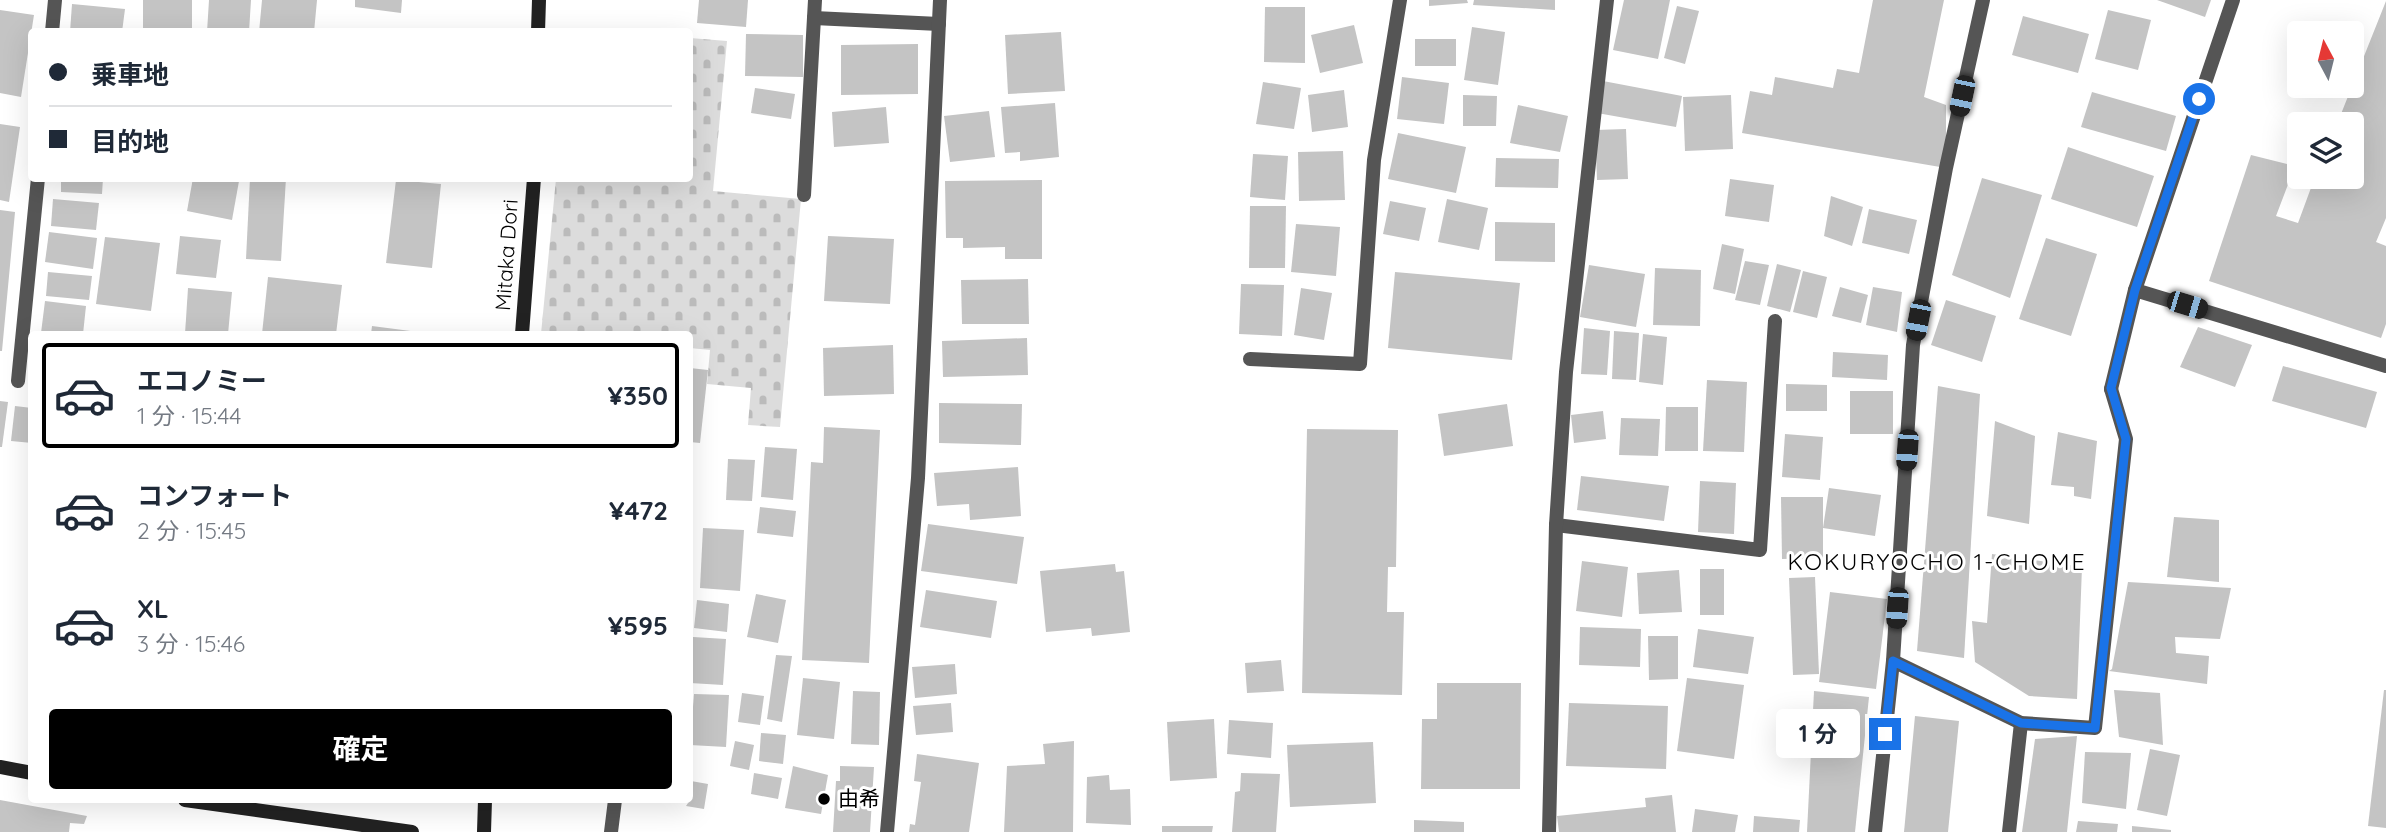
<!DOCTYPE html>
<html lang="ja">
<head>
<meta charset="utf-8">
<style>
	body { margin:0; font-family:Quicksand,"Noto Sans JP",sans-serif; background:#f6f6f7; color:#1f2937; height:100vh; display:flex; flex-direction:column; font-size:26px; white-space:nowrap }
	* { box-sizing:border-box; margin:0 }
	p { font-size:23px; color:#747a83 }
	.icon { flex:none; width:38px; height:38px; fill:none; stroke:currentColor; stroke-width:2; stroke-linecap:round; stroke-linejoin:round }
	.map { position:relative; flex:1; overflow:hidden }
	.side { position:absolute; left:28px; top:331px; width:665px; height:472px; display:flex; flex-direction:column; background:#fff; border-radius:7px; box-shadow:0 7px 28px #0002 }
	.side>* { flex:none }
	.hud { position:absolute; left:28px; top:28px; width:665px; height:154px; border-radius:7px; box-shadow:0 7px 28px #0002; display:grid; align-content:center; height:154px; padding:0 21px; background:#fff }
	.needle { width:46px; rotate:353deg }
	.fabs { position:absolute; left:2287px; top:21px; display:grid; gap:14px }
	.fabs a { display:grid; place-items:center; width:77px; height:77px; border-radius:7px; background:#fff; box-shadow:0 7px 28px #0002; font-size:35px }
	.end { position:absolute; width:32px; height:32px; margin:-16px; border:9px solid #1a73e8; background:#fff; box-shadow:0 0 0 4px #fff }
	.from { border-radius:50% }
	.bubble { position:absolute; height:49px; border-radius:7px; background:#fff; box-shadow:0 7px 28px #0002; font-size:23px; font-weight:700; line-height:49px; text-align:center }
	.car { position:absolute; width:21px; height:42px; margin:-21px -10px; border-radius:9px; box-shadow:0 0 5px 2px #0007; background:linear-gradient(#222 24%,#8ab4d8 0 40%,#222 0 76%,#8ab4d8 0 86%,#222 0) }
	.hud b { display:flex; align-items:center; gap:24px; height:66px; font-size:26px }
	.hud b+b { border-top:2px solid #e0e1e3 }
	.hud i { width:18px; height:18px; background:#1f2937 }
	ul { padding:12px 0 0; list-style:none }
	li { display:flex; align-items:center; gap:21px; height:105px; margin:0 14px 10px; padding:0 7px; border:4px solid transparent; border-radius:7px }
	li div { flex:1 }
	li b { display:block; font-size:26px }
	li em { font-style:normal; font-weight:700 }
	li.current { border-color:#000 }
	li>.icon { width:63px; height:63px; stroke-width:1.5 }
	.button { display:flex; gap:14px; margin-top:auto; padding:14px 21px }
	.button a { flex:1; height:80px; border-radius:7px; background:#000; color:#fff; font-size:28px; font-weight:700; line-height:80px; text-align:center }
	.map>svg:first-child { display:block }
	.cemetery { fill:url(#cemetery-stones) }
	.building { fill:#c4c4c4 }
	.lines { fill:none; stroke-linecap:round; stroke-linejoin:round }
	.lane { stroke:#555; stroke-width:14 }
	.street { stroke:#555; stroke-width:14 }
	.secondary { stroke:#222; stroke-width:14 }
	.route { stroke:#1a73e8; stroke-width:9 }
	.poi-dot { fill:#000; stroke:#fff; stroke-width:2.5 }
	.labels { text-anchor:middle; stroke-width:6; stroke-linejoin:round; paint-order:stroke }
	.street-label { font-size:21px; fill:#000; stroke:#fff }
	.poi-label { font-size:21px; fill:#000; stroke:#fff; text-anchor:start }
	.neighbourhood-label { font-size:23px; letter-spacing:2px; fill:#000; stroke:#fff }
</style>
</head>
<body>
<div class="map">
<svg width="2386" height="832" viewBox="0 0 2386 832">
	<defs>
		<pattern id="cemetery-stones" width="16" height="16" patternUnits="userSpaceOnUse" patternTransform="scale(1.75)"><rect width="16" height="16" fill="#dcdcdc"/><path d="M2 7V4a2 2 0 0 1 4 0v3zM10 15v-3a2 2 0 0 1 4 0v3z" fill="#bbb"/></pattern>
	</defs>
	<rect width="100%" height="100%" fill="#fff"/>
	<path class="cemetery" d="M690,38L727,41L713,191L801,199L780,427L748,425L751,388L707,384L710,350L690,348V334H541L556,179L690,178Z"/>
	<g class="building">
		<rect x="143" y="0" width="49" height="32"/>
		<path d="M209,0H251L249,32H207Z"/>
		<path d="M262,0H317L314,32H259Z"/>
		<path d="M355,0H402L401,13L355,7Z"/>
		<path d="M699,0H748L746,27L697,23Z"/>
		<path d="M1429,0H1467L1468,3L1429,6Z"/>
		<path d="M1474,0H1555V10L1473,5Z"/>
		<path d="M1624,0H1670L1658,59L1613,50Z"/>
		<path d="M1873,0H1944L1924,97L1946,105V168L1742,133L1750,91L1772,95L1775,77L1833,88L1837,69L1859,73Z"/>
		<path d="M2157,0H2211L2205,17Z"/>
		<path d="M2386,1V218L2376,242L2386,246V324L2381,338L2209,281L2251,155L2295,166L2276,216L2298,223L2315,177H2352V124H2312L2318,112L2339,119Z"/>
		<path d="M72,4L125,9L122,32H70Z"/>
		<path d="M1677,6L1699,11L1685,64L1664,58Z"/>
		<path d="M1265,7H1305V63L1264,62Z"/>
		<path d="M0,10L34,15L21,97L0,93Z"/>
		<path d="M2108,10L2151,20L2138,70L2095,59Z"/>
		<path d="M2023,16L2089,34L2078,73L2012,55Z"/>
		<path d="M1354,25L1363,63L1320,73L1311,35Z"/>
		<path d="M1472,27L1505,32L1498,85L1464,80Z"/>
		<path d="M1061,32L1065,91L1008,94L1005,35Z"/>
		<path d="M746,34L803,35V77L745,76Z"/>
		<rect x="1415" y="39" width="41" height="27"/>
		<path d="M918,44V94L841,95V45Z"/>
		<path d="M1402,77L1449,83L1444,124L1397,119Z"/>
		<path d="M1603,81L1682,96L1676,127L1597,113Z"/>
		<path d="M1263,82L1301,88L1294,129L1256,124Z"/>
		<path d="M755,88L795,94L791,119L751,113Z"/>
		<path d="M1344,90L1348,127L1312,132L1308,95Z"/>
		<path d="M2092,92L2176,116L2166,151L2081,127Z"/>
		<path d="M1463,95L1497,96L1496,126H1463Z"/>
		<path d="M1731,95L1733,149L1685,151L1683,97Z"/>
		<path d="M1055,103L1059,157L1020,161V152L1005,153L1001,107Z"/>
		<path d="M1518,105L1568,116L1560,152L1510,143Z"/>
		<path d="M886,107L889,143L834,147L832,112Z"/>
		<path d="M989,111L995,157L950,162L944,116Z"/>
		<path d="M0,124L20,127L9,202L0,200Z"/>
		<path d="M1626,129L1628,179L1597,180L1595,130Z"/>
		<path d="M1398,133L1466,147L1456,193L1388,179Z"/>
		<path d="M2068,147L2154,176L2137,227L2051,199Z"/>
		<path d="M1343,151L1345,200L1299,201L1298,152Z"/>
		<path d="M1253,154L1288,156L1285,200L1250,197Z"/>
		<path d="M1496,158L1559,159L1558,188L1495,187Z"/>
		<path d="M61,178H103L102,194L61,192Z"/>
		<path d="M193,178H226L239,181L232,220L187,211Z"/>
		<path d="M250,178H286L281,261L246,259Z"/>
		<path d="M1982,178L2042,195L2010,298L1952,275Z"/>
		<path d="M1730,179L1774,185L1769,222L1725,216Z"/>
		<path d="M396,180L441,184L432,268L386,263Z"/>
		<path d="M1042,180V259H1005V247L963,248V238H946L945,181Z"/>
		<path d="M1831,196L1863,207L1852,246L1824,236Z"/>
		<path d="M53,199L99,203L96,230L51,226Z"/>
		<path d="M1447,199L1488,208L1479,250L1438,242Z"/>
		<path d="M1390,201L1426,208L1419,241L1383,234Z"/>
		<path d="M1250,206H1286L1285,268H1249Z"/>
		<path d="M1869,209L1917,220L1909,254L1862,243Z"/>
		<path d="M0,210L15,212L2,351H0Z"/>
		<path d="M1495,222L1555,223V262L1495,261Z"/>
		<path d="M1296,224L1340,227L1336,276L1291,272Z"/>
		<path d="M49,232L97,238L93,269L45,262Z"/>
		<path d="M180,236L221,240L216,278L176,274Z"/>
		<path d="M828,236L894,239L890,304L824,301Z"/>
		<path d="M105,237L160,243L151,311L96,304Z"/>
		<path d="M2046,238L2097,254L2071,336L2019,319Z"/>
		<path d="M1722,244L1744,249L1735,294L1713,289Z"/>
		<path d="M1745,261L1769,265L1760,305L1735,300Z"/>
		<path d="M1777,264L1801,270L1790,312L1767,306Z"/>
		<path d="M1589,265L1645,274L1636,327L1580,317Z"/>
		<path d="M1655,268L1701,270L1700,326L1653,325Z"/>
		<path d="M1803,271L1827,277L1817,318L1793,312Z"/>
		<path d="M48,272L92,276L89,300L46,296Z"/>
		<path d="M1395,272L1520,283L1512,360L1388,348Z"/>
		<path d="M268,277L342,285L336,334H262Z"/>
		<path d="M1028,279L1029,324H962L961,280Z"/>
		<path d="M1241,284L1284,285L1282,336L1239,334Z"/>
		<path d="M1840,287L1868,295L1861,323L1832,316Z"/>
		<path d="M1873,287L1902,292L1897,332L1866,325Z"/>
		<path d="M188,288L232,292L228,334H185Z"/>
		<path d="M1301,288L1332,293L1324,340L1294,335Z"/>
		<path d="M1946,300L1996,316L1982,362L1931,345Z"/>
		<path d="M45,301L86,306L83,334L41,333Z"/>
		<path d="M372,326L426,333V334H371Z"/>
		<path d="M2198,327L2252,345L2235,387L2180,367Z"/>
		<path d="M1584,328L1610,331L1607,375L1581,374Z"/>
		<path d="M1614,331L1639,333L1636,380L1612,379Z"/>
		<path d="M1643,334L1667,337L1663,385L1639,382Z"/>
		<path d="M1027,338L1028,375L943,377L942,341Z"/>
		<path d="M893,345L894,394L824,396L823,348Z"/>
		<path d="M1833,352L1888,355L1887,380L1832,377Z"/>
		<path d="M2283,366L2377,392L2366,428L2272,401Z"/>
		<path d="M690,368L708,370L700,443L690,442Z"/>
		<path d="M1707,380L1747,382L1744,452L1703,451Z"/>
		<path d="M1786,384L1827,385V411H1786Z"/>
		<path d="M1938,386L1980,394L1964,658L1917,651Z"/>
		<rect x="1850" y="391" width="43" height="43"/>
		<path d="M0,401L8,402L2,447H0Z"/>
		<path d="M939,403L1022,404L1021,445L939,443Z"/>
		<path d="M1507,404L1513,446L1444,456L1438,414Z"/>
		<path d="M15,406L32,408V443L11,441Z"/>
		<path d="M1666,407H1698V451H1665Z"/>
		<path d="M1603,411L1606,439L1574,443L1571,415Z"/>
		<path d="M1621,418L1660,419L1658,456L1619,455Z"/>
		<path d="M1995,421L2035,436L2029,524L1987,516Z"/>
		<path d="M824,427L880,430L869,663L802,660L811,462L823,463Z"/>
		<path d="M1307,429L1398,430L1396,567H1388L1387,612H1404L1402,695L1302,693Z"/>
		<path d="M2058,432L2097,441L2091,499L2074,496V487L2051,485Z"/>
		<path d="M1785,434L1823,437L1820,480L1782,477Z"/>
		<path d="M765,447L797,449L793,500L761,497Z"/>
		<path d="M728,459L755,460L752,501L726,500Z"/>
		<path d="M1018,467L1021,516L970,520L969,504L937,506L934,473Z"/>
		<path d="M1581,476L1669,486L1664,521L1577,510Z"/>
		<path d="M1700,481L1736,483L1734,534L1698,532Z"/>
		<path d="M1829,488L1881,495L1875,536L1823,528Z"/>
		<path d="M1781,497H1823V558L1782,559Z"/>
		<path d="M760,507L796,511L793,537L757,533Z"/>
		<path d="M2174,517L2219,520V582L2167,577Z"/>
		<path d="M928,524L1024,537L1017,584L921,571Z"/>
		<path d="M703,528L744,530L740,591L700,588Z"/>
		<path d="M1992,554L2082,567L2077,699L2029,696L1975,662L1972,621L1987,623Z"/>
		<path d="M1582,561L1628,567L1622,617L1576,611Z"/>
		<path d="M1115,564L1116,572L1124,571L1130,632L1092,636L1091,628L1046,632L1040,571Z"/>
		<rect x="1700" y="569" width="24" height="46"/>
		<path d="M1679,570L1682,612L1639,614L1637,573Z"/>
		<path d="M1815,577L1819,674L1793,675L1789,578Z"/>
		<path d="M2128,582L2231,588L2220,639L2175,637L2176,653L2209,656L2207,684L2109,671L2112,669Z"/>
		<path d="M926,590L997,601L991,638L920,627Z"/>
		<path d="M1830,592L1887,599L1876,689L1819,682Z"/>
		<path d="M756,594L786,600L778,643L747,637Z"/>
		<path d="M697,600L729,604L727,632L694,628Z"/>
		<path d="M1580,627L1641,629L1640,667L1579,665Z"/>
		<path d="M1698,629L1754,637L1748,674L1693,667Z"/>
		<path d="M1648,636H1678V679L1649,680Z"/>
		<path d="M693,637L726,639L723,685L690,683Z"/>
		<path d="M776,655L792,656L782,722L767,719Z"/>
		<path d="M1281,660L1284,691L1247,693L1245,663Z"/>
		<path d="M955,664L957,694L915,698L912,667Z"/>
		<path d="M803,678L840,682L834,739L797,735Z"/>
		<path d="M1687,678L1744,685L1734,759L1677,751Z"/>
		<path d="M1437,683H1521L1520,789H1421L1422,719H1437Z"/>
		<path d="M2114,690L2160,693L2163,745L2119,737Z"/>
		<path d="M2384,690H2386V828L2368,826Z"/>
		<path d="M853,691L880,692L879,745L851,744Z"/>
		<path d="M1814,691L1869,697L1855,832H1807Z"/>
		<path d="M742,693L764,696L760,725L738,722Z"/>
		<path d="M694,694L729,695L726,747L690,745Z"/>
		<path d="M951,703L953,732L916,735L913,706Z"/>
		<path d="M1569,703L1668,706L1666,769L1566,766Z"/>
		<path d="M1915,716L1959,721L1948,832H1904Z"/>
		<path d="M1214,719L1217,778L1170,781L1167,722Z"/>
		<path d="M1229,720L1273,723L1271,758L1227,754Z"/>
		<path d="M761,733L786,735L783,764L759,761Z"/>
		<path d="M2077,736L2067,832H2022L2035,739Z"/>
		<path d="M735,741L754,745L749,770L730,766Z"/>
		<path d="M1074,741L1073,832H1004L1007,766L1045,764L1043,744Z"/>
		<path d="M1373,742L1376,803L1290,807L1287,745Z"/>
		<path d="M2150,749L2180,755L2167,816L2137,810Z"/>
		<path d="M2085,752L2131,753L2126,809L2082,803Z"/>
		<path d="M917,754L979,763L969,832H909L910,824L915,825L921,782L914,781Z"/>
		<path d="M793,766L828,775L821,814L785,808Z"/>
		<path d="M840,766L874,767L870,832H833L836,781H840Z"/>
		<path d="M754,773L782,778L778,799L751,794Z"/>
		<path d="M1241,773L1280,774L1276,832H1232L1235,792L1240,791Z"/>
		<path d="M1109,775L1110,790L1130,789L1131,825L1086,823L1087,777Z"/>
		<path d="M691,781L708,784L704,809L686,806L690,800Z"/>
		<path d="M1672,795L1676,832H1559L1557,816L1646,807L1645,798Z"/>
		<path d="M0,800L87,816L84,824L70,823L69,832H0Z"/>
		<path d="M1695,809L1738,815L1735,832H1692Z"/>
		<path d="M1754,816L1800,820L1799,832H1753Z"/>
		<path d="M1414,820L1464,822V832H1414Z"/>
		<path d="M2078,821L2118,824L2117,832H2076Z"/>
		<path d="M1162,826H1213L1212,832H1162Z"/>
		<path d="M2132,826L2171,830V832H2132Z"/>
	</g>
	<g class="lines">
		<g class="lane">
			<path d="M814,18L939,24"/>
			<path d="M52,32L55,0"/>
			<path d="M804,195L815,0"/>
			<path d="M1250,359L1360,364L1374,160L1400,0"/>
			<path d="M18,381L38,178"/>
			<path d="M1556,525L1760,550L1775,321"/>
			<path d="M1893,661L2021,723L2095,728L2126,439L2111,389"/>
			<path d="M611,832L615,800"/>
			<path d="M1875,832L1893,661L1913,345L1946,168L1983,0"/>
			<path d="M2009,832L2021,723"/>
		</g>
		<g class="street">
			<path d="M2135,290L2233,0"/>
			<path d="M2111,389L2135,290L2386,366"/>
			<path d="M887,832L918,478L940,0"/>
			<path d="M1549,832L1556,525L1566,372L1607,0"/>
		</g>
		<g class="secondary">
			<path d="M538,32L539,0"/>
			<path d="M522,334L534,178"/>
			<path d="M0,767L32,773"/>
			<path d="M185,800L412,832"/>
			<path d="M484,832L485,800"/>
		</g>
	</g>
	<g class="lines">
		<path class="route" d="M1885,734L1893,661L2021,723L2095,728L2126,439L2111,388L2135,290L2199,99"/>
	</g>
	<circle class="poi-dot" cx="824" cy="799" r="7"/>
	<g class="labels">
		<g class="street-label">
			<text transform="translate(507 255) rotate(-86)" y="7">Mitaka Dori</text>
		</g>
		<g class="poi-label">
			<text x="838" y="806">由希</text>
		</g>
		<g class="neighbourhood-label">
			<text x="1937" y="570">KOKURYOCHO 1-CHOME</text>
		</g>
	</g>
</svg>
<div class="fabs">
<a><svg class="needle" viewBox="-14 -14 28 28"><path d="M0-13l5 13h-10z" fill="#e53935"/><path d="M0 13l5-13h-10z" fill="#747a83"/></svg></a>
<a><svg class="icon" aria-label="layers" viewBox="0 0 24 24"><path d="M12 4l9 5-9 5-9-5zM3 14l9 5 9-5"/></svg></a>
</div>
<i class="end from" style="left:2199px;top:99px"></i>
<i class="end" style="left:1885px;top:734px"></i>
<div class="bubble" style="left:1776px;top:709px;width:84px">1 分</div>
<i class="car" style="left:1962px;top:96px;rotate:192deg"></i>
<i class="car" style="left:2187px;top:305px;rotate:107deg"></i>
<i class="car" style="left:1918px;top:320px;rotate:191deg"></i>
<i class="car" style="left:1907px;top:450px;rotate:184deg"></i>
<i class="car" style="left:1897px;top:608px;rotate:184deg"></i>
<div class="hud">
<b><i class="from"></i>乗車地</b>
<b><i></i>目的地</b>
</div>
<section class="side">
<ul>
<li class="current"><svg class="icon" aria-label="car" viewBox="0 0 24 24"><path d="M5 17H2v-5l4-1 3-4h7l3 4 3 1v5h-3M9 17h6M6 11h13"/><circle cx="7" cy="17" r="2"/><circle cx="17" cy="17" r="2"/></svg><div><b>エコノミー</b><p>1 分 · 15:44</p></div><em>¥350</em></li>
<li><svg class="icon" aria-label="car" viewBox="0 0 24 24"><path d="M5 17H2v-5l4-1 3-4h7l3 4 3 1v5h-3M9 17h6M6 11h13"/><circle cx="7" cy="17" r="2"/><circle cx="17" cy="17" r="2"/></svg><div><b>コンフォート</b><p>2 分 · 15:45</p></div><em>¥472</em></li>
<li><svg class="icon" aria-label="car" viewBox="0 0 24 24"><path d="M5 17H2v-5l4-1 3-4h7l3 4 3 1v5h-3M9 17h6M6 11h13"/><circle cx="7" cy="17" r="2"/><circle cx="17" cy="17" r="2"/></svg><div><b>XL</b><p>3 分 · 15:46</p></div><em>¥595</em></li>
</ul>
<div class="button"><a>確定</a></div>
</section>
</div>
</body>
</html>
